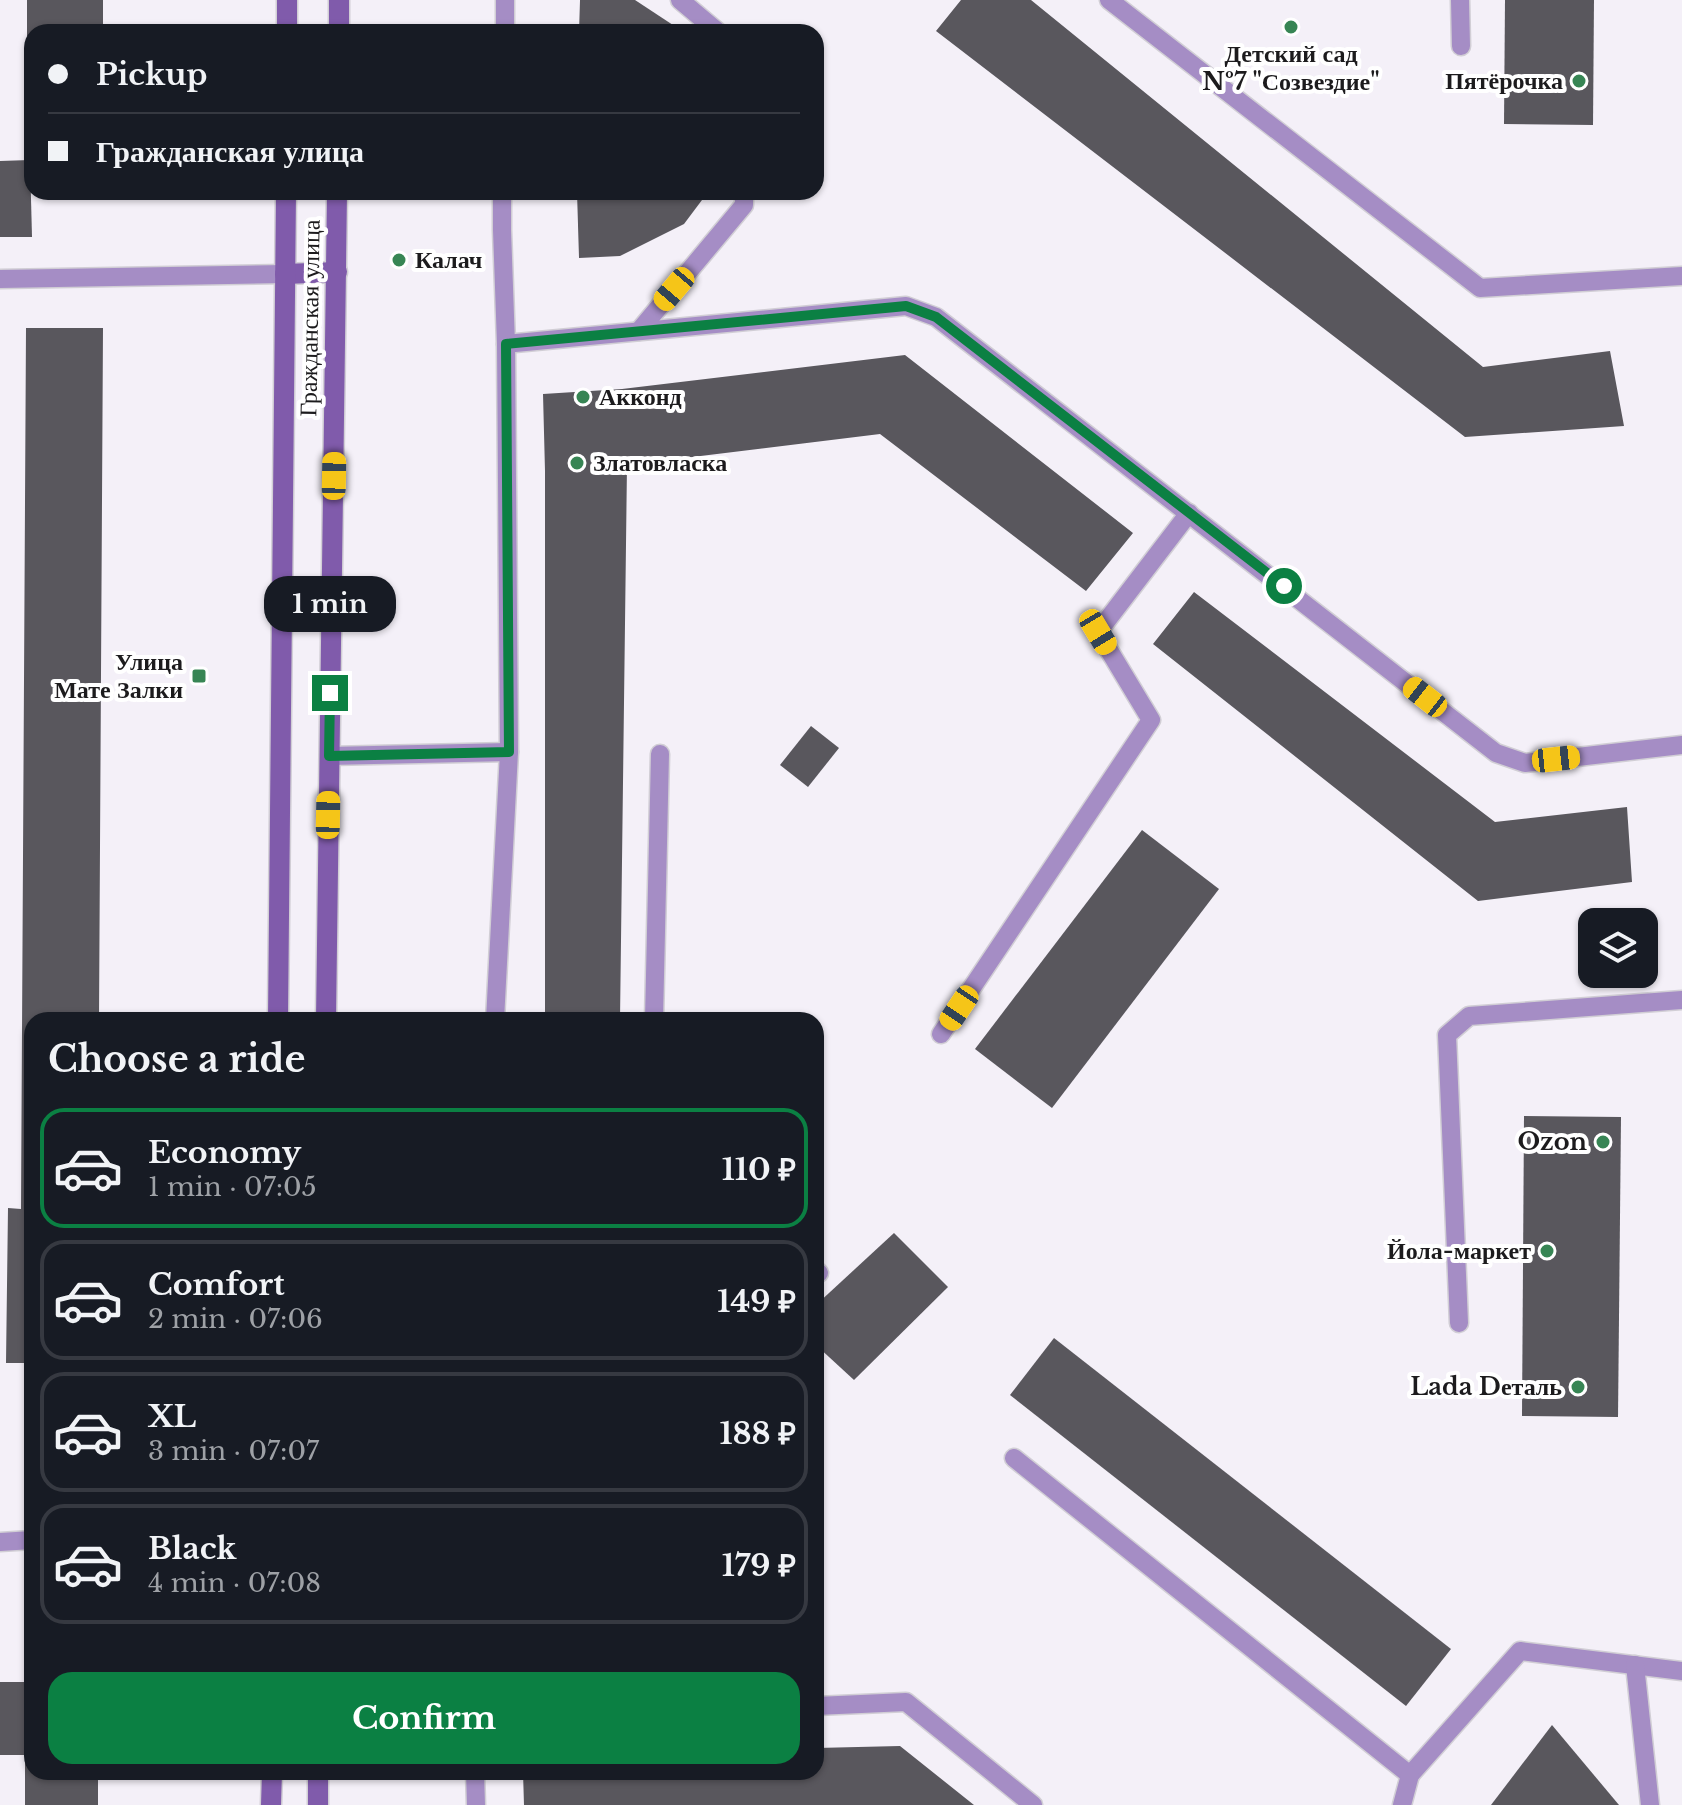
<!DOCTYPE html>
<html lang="en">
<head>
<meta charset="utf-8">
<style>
	body { margin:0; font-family:"Libre Baskerville",serif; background:#20242c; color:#f1f3f6; height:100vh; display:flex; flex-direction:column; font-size:30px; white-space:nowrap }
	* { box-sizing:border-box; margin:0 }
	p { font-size:26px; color:#9ea1a6 }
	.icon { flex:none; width:44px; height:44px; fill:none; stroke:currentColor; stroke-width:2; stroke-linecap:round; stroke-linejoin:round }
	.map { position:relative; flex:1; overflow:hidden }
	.details { position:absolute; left:24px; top:1012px; width:800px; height:768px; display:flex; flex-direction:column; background:#171b24; border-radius:24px; box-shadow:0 2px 6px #0004 }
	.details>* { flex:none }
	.hud { position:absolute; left:24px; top:24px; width:800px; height:176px; border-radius:24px; box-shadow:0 2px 6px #0004; display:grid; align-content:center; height:176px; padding:0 24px; background:#171b24 }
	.fabs { position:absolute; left:1578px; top:908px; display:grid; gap:16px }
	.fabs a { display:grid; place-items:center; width:80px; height:80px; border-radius:16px; background:#171b24; box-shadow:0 2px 6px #0004; font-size:40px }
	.end { position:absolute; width:36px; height:36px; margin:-18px; border:10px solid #0b8043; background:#fff; box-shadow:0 0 0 4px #fff }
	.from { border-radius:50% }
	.bubble { position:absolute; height:56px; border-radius:24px; background:#171b24; box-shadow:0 2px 6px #0004; font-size:26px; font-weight:800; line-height:56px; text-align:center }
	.car { position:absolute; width:24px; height:48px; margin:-24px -12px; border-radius:10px; box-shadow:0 0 6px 2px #0007; background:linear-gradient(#f5c518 24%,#345 0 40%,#f5c518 0 76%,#345 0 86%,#f5c518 0) }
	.hud b { display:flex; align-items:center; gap:28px; height:76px; font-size:30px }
	.hud b+b { border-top:2px solid #363941 }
	.hud i { width:20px; height:20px; background:#f1f3f6 }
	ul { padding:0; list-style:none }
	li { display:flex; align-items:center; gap:24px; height:120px; margin:0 16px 12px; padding:0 8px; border:4px solid #363941; border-radius:24px }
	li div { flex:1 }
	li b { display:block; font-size:30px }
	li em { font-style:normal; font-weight:800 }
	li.selected { border-color:#0b8043 }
	li>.icon { width:72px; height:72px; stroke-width:1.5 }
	h2 { padding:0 24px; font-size:36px; line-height:96px }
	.action { display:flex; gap:16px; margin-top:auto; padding:16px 24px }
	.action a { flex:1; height:92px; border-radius:24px; background:#0b8043; color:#fff; font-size:32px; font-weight:800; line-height:92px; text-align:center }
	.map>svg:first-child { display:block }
	.building { fill:#59575d }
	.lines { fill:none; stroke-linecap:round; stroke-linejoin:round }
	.service-casing { stroke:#d1ced5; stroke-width:21 }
	.secondary-casing { stroke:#d1ced5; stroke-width:23 }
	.service { stroke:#a58dc5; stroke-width:18 }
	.secondary { stroke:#805bab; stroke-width:20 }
	.route { stroke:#0b8043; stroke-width:10 }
	.poi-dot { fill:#378554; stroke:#fff; stroke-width:3 }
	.labels { text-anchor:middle; stroke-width:8; stroke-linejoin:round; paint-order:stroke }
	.poi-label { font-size:24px; font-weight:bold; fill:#1c1b1d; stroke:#fff; text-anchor:end }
	.street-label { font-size:24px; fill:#1c1b1d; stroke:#fff }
</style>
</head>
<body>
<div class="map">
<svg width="1682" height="1805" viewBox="0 0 1682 1805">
	<rect width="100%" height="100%" fill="#f4f0f8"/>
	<g class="building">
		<path d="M27,0H103V32H32V36H27Z"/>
		<path d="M580,0H635L676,27L679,32H579Z"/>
		<path d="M961,0H1031L1483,367L1610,351L1624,426L1465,437L936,31Z"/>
		<path d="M1505,0H1594L1593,125L1504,124Z"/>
		<path d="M30,160L32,237H0V161Z"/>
		<path d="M577,192H708L684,224L620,256L579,258Z"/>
		<path d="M26,328H103L99,1020H32V1363H6L8,1208L21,1209Z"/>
		<path d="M905,355L1133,533L1086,591L880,434L627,465L620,1020H545V471L543,394L622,389Z"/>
		<path d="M1194,592L1495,822L1627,807L1632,882L1478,901L1153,644Z"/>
		<path d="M811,726L839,748L808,787L780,765Z"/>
		<path d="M1142,830L1219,889L1052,1108L975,1049Z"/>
		<path d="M1524,1116L1621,1117L1618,1417L1522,1416Z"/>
		<path d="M894,1233L948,1287L854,1380L816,1345V1305Z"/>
		<path d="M1054,1338L1451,1649L1406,1706L1010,1395Z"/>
		<path d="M0,1682H26L25,1755H0Z"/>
		<path d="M1552,1725L1619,1805H1491Z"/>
		<path d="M900,1746L974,1805H524L523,1772H816V1748Z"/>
		<path d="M25,1755H32V1772H98V1805H25Z"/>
	</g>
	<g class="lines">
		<g class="service-casing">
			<g id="service">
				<path d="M680,0L718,32"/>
				<path d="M1109,0L1480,288L1682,276"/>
				<path d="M1460,0L1461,46"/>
				<path d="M505,32V0"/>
				<path d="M0,279L285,274"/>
				<path d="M639,331L744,205V192"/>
				<path d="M506,344L906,306L936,317L1496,753L1525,763L1682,745"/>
				<path d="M329,756L509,752"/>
				<path d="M495,1020L509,752L506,344L502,230V192"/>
				<path d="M654,1020L660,754"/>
				<path d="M941,1034L1151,720L1098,632L1189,513"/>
				<path d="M816,1270L819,1273"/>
				<path d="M1459,1323L1447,1035L1469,1016L1682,1000"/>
				<path d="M1014,1458L1410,1775L1520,1651L1682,1671"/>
				<path d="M0,1542L32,1540"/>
				<path d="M1635,1665L1650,1805"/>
				<path d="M816,1706L906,1702L1033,1805"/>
				<path d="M475,1772L476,1805"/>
				<path d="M1402,1805L1410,1775"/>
			</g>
		</g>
		<g class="secondary-casing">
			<g id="secondary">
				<path d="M287,32V0"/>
				<path d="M339,32V0"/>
				<path d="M285,274L337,272"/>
				<path d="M278,1020L286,192"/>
				<path d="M326,1020L337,192"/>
				<path d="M271,1805L272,1772"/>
				<path d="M318,1805V1772"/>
			</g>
		</g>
		<use href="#service" class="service"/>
		<use href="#secondary" class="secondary"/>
	</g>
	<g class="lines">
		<path class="route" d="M330,693L329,756L509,752L506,344L906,306L936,317L1284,586"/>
	</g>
	<g class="poi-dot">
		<circle cx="1291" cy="27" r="8"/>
		<circle cx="1579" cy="81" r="8"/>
		<circle cx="399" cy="260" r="8"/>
		<circle cx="583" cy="397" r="8"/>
		<circle cx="577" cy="463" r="8"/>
		<rect x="191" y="668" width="16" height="16" rx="4"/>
		<circle cx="1603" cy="1142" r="8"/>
		<circle cx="1547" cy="1251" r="8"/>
		<circle cx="1578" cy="1387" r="8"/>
	</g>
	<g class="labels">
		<g class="poi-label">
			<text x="1291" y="62" text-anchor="middle">Детский сад<tspan x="1291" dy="28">№7 "Созвездие"</tspan></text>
			<text x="1563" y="89">Пятёрочка</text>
			<text x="415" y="268" text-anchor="start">Калач</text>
			<text x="599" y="405" text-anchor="start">Акконд</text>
			<text x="593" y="471" text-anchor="start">Златовласка</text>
			<text x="183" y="670">Улица<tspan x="183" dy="28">Мате Залки</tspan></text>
			<text x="1587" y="1150">Ozon</text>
			<text x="1531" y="1259">Йола-маркет</text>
			<text x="1562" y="1395">Lada Dеталь</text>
		</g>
		<g class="street-label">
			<text transform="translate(310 318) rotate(-89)" y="8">Гражданская улица</text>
		</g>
	</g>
</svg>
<div class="fabs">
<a><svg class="icon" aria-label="layers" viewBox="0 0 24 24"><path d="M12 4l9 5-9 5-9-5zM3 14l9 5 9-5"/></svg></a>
</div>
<i class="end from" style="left:1284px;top:586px"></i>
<i class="end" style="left:330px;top:693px"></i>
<div class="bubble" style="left:264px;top:576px;width:132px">1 min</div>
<i class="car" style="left:674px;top:289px;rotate:220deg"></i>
<i class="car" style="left:334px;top:476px;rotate:1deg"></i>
<i class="car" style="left:1098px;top:632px;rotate:149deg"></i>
<i class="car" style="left:1425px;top:697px;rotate:308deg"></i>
<i class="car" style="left:1556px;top:759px;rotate:84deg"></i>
<i class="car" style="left:328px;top:815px;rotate:1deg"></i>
<i class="car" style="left:959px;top:1008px;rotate:214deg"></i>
<div class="hud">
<b><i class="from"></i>Pickup</b>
<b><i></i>Гражданская улица</b>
</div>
<section class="details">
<h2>Choose a ride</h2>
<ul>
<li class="selected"><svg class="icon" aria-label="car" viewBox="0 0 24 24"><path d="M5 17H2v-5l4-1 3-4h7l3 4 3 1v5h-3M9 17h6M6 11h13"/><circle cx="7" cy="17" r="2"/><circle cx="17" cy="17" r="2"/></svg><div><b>Economy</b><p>1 min · 07:05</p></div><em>110 ₽</em></li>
<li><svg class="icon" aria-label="car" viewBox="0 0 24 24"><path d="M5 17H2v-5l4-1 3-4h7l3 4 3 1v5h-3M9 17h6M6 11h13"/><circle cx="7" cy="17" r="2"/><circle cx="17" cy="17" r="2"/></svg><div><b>Comfort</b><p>2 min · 07:06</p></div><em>149 ₽</em></li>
<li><svg class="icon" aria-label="car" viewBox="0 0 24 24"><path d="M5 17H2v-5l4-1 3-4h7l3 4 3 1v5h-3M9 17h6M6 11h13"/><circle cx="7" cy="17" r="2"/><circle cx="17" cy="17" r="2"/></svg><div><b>XL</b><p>3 min · 07:07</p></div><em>188 ₽</em></li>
<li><svg class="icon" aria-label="car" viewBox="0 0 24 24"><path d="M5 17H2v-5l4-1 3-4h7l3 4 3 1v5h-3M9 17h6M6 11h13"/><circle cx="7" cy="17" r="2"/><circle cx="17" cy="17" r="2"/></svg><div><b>Black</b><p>4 min · 07:08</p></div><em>179 ₽</em></li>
</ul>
<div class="action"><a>Confirm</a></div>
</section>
</div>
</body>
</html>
